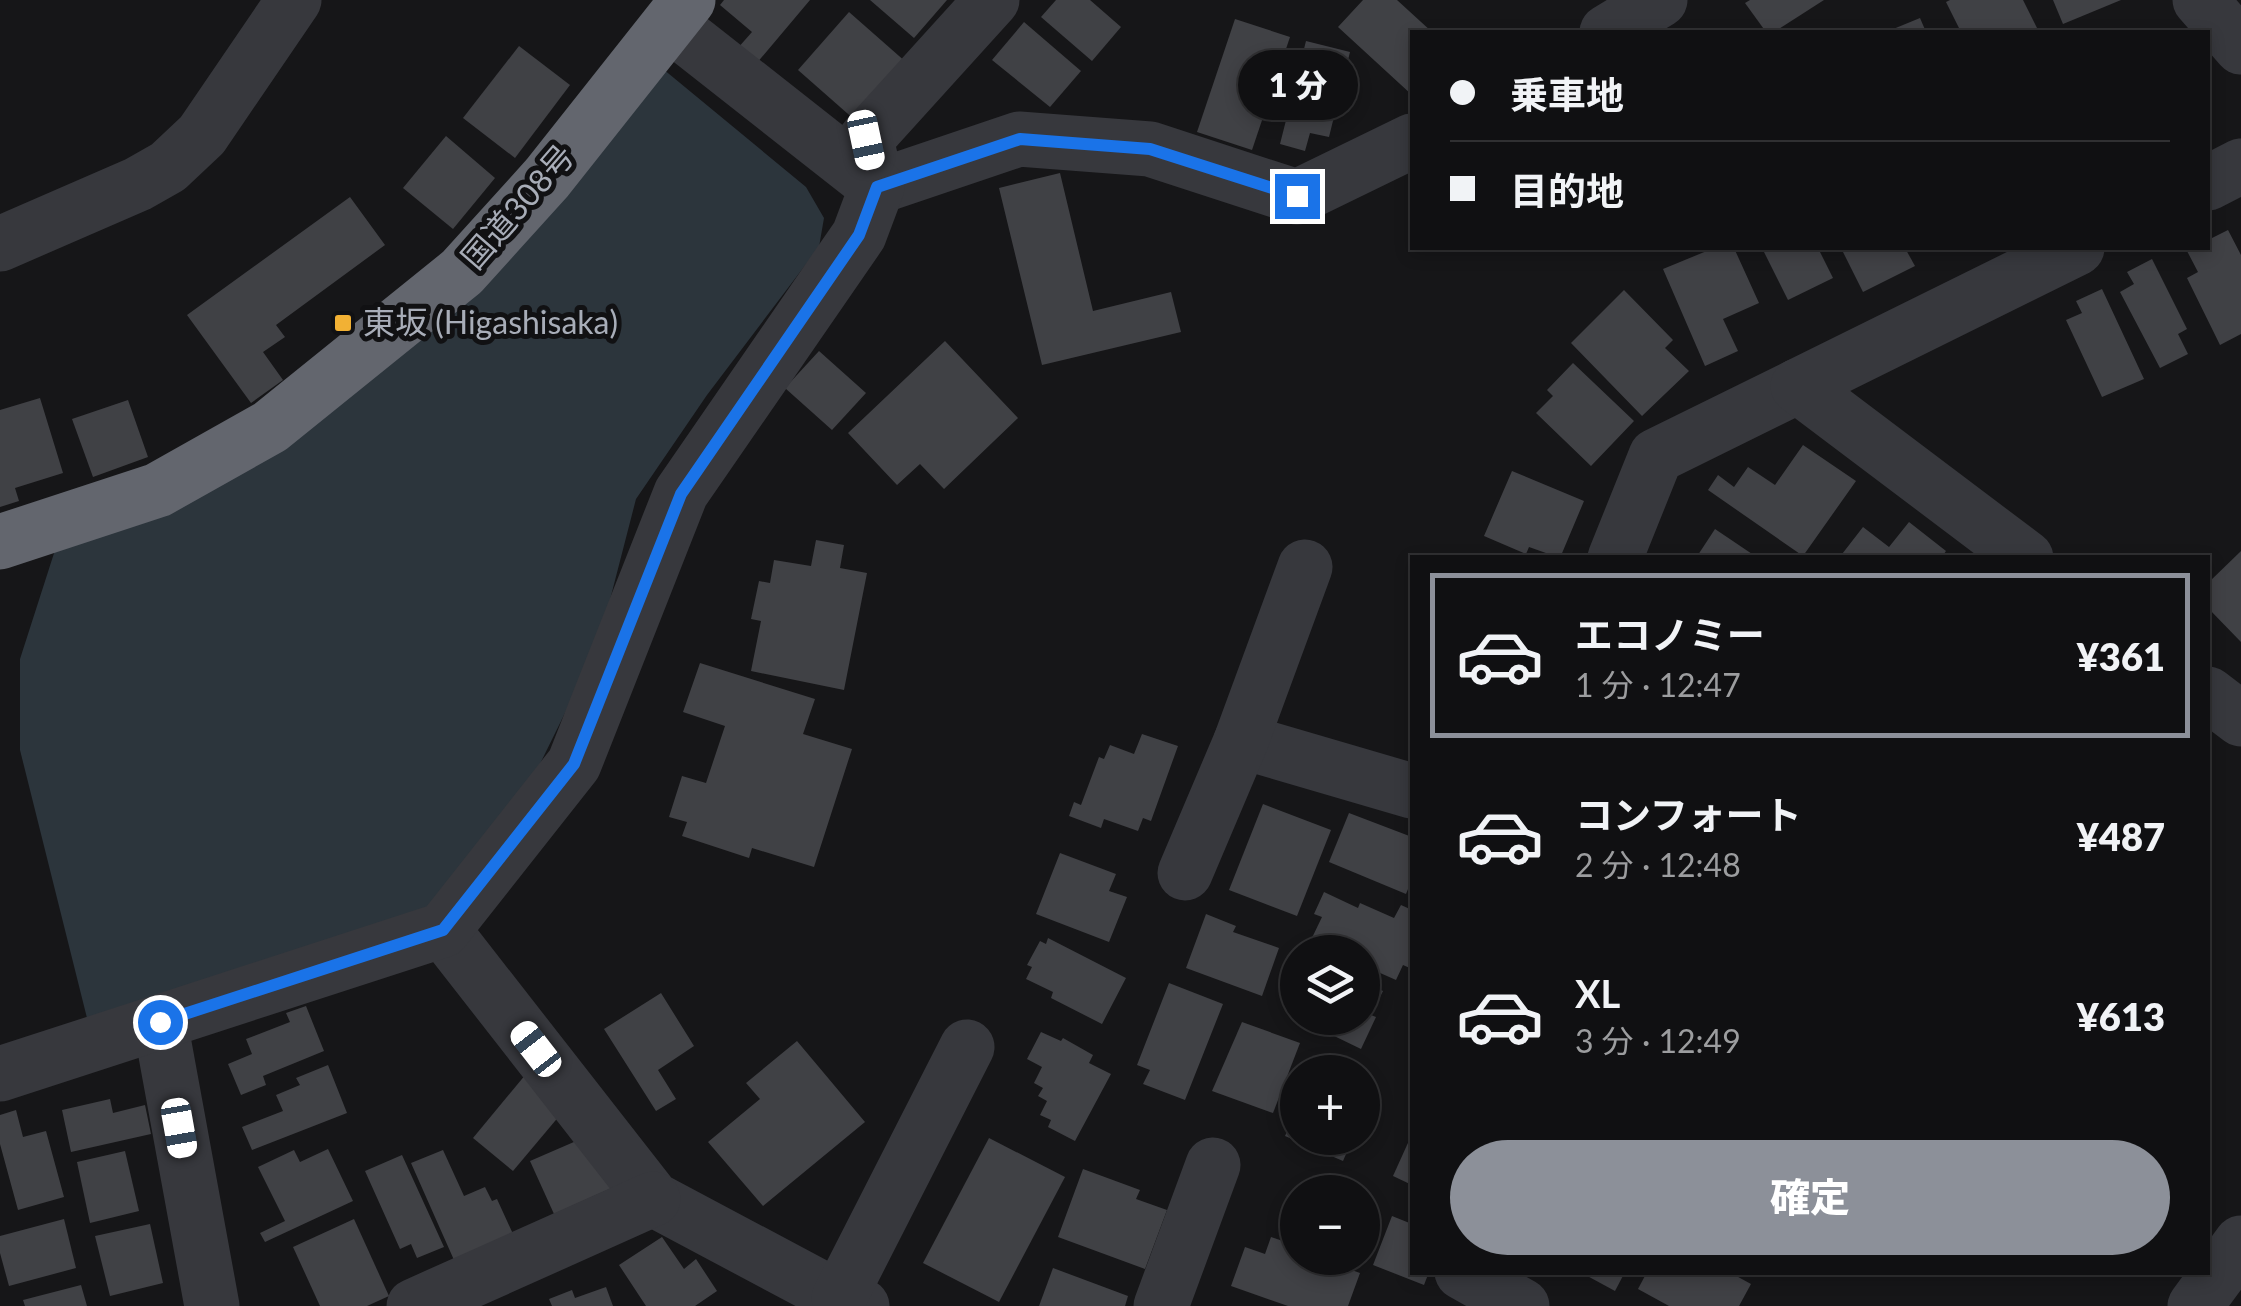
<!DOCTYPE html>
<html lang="ja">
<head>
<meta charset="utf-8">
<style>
	body { margin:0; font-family:Lato,"Noto Sans JP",sans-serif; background:#19191b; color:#f1f3f6; height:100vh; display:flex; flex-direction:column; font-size:38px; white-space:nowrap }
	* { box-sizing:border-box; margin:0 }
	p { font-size:32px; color:#9c9d9f }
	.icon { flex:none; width:55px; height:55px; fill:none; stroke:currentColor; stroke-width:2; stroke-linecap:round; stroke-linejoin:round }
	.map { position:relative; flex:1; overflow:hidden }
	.sheet { position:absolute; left:1410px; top:555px; width:800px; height:720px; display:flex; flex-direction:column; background:#101012; border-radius:0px; box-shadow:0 5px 15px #0003,0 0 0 2px #303032 }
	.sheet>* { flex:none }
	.top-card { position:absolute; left:1410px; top:30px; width:800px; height:220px; border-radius:0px; box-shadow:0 5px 15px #0003,0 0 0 2px #303032; display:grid; align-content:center; height:220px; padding:0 40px; background:#101012 }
	.controls { position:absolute; left:1280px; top:935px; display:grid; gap:20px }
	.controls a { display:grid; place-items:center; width:100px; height:100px; border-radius:50%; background:#101012; box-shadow:0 5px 15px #0003,0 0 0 2px #303032; font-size:50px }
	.end { position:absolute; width:45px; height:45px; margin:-22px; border:12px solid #1a73e8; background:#fff; box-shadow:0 0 0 5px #fff }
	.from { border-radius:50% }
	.bubble { position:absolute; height:70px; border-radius:35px; background:#101012; box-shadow:0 5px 15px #0003,0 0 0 2px #303032; font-size:32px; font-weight:800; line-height:70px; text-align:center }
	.car { position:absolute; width:30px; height:60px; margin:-30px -15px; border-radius:12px; box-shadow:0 0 8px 2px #0007; background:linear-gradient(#fff 24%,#345 0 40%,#fff 0 76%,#345 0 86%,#fff 0) }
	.top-card b { display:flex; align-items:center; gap:35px; height:95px; font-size:38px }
	.top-card b+b { border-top:2px solid #303032 }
	.top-card i { width:25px; height:25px; background:#f1f3f6 }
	ul { padding:18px 0 0; list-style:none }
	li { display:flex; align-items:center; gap:30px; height:165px; margin:0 20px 15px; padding:0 20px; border:5px solid transparent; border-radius:0px }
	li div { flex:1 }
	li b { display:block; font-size:38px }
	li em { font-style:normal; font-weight:800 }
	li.selected { border-color:#8c9099 }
	li>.icon { width:90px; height:90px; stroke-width:1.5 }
	.primary-button { display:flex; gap:20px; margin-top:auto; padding:20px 40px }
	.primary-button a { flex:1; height:115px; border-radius:60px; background:#8c9099; color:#fff; font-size:40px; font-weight:800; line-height:115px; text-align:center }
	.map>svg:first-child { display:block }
	.water { fill:#2c353c }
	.building { fill:#404145 }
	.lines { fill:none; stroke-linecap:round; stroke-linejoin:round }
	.minor { stroke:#37383d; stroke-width:55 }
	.highway { stroke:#63666e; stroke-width:55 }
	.route { stroke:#1a73e8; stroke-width:12 }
	.poi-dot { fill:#f2b134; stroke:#111113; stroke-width:4 }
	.labels { text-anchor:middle; stroke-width:10; stroke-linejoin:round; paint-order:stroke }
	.street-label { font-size:32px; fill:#a8adb8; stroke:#111113 }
	.poi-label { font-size:32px; fill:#a8adb8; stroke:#111113; text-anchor:start }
</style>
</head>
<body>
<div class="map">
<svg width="2241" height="1306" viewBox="0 0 2241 1306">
	<rect width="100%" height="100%" fill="#161618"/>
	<path class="water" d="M657,64L806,187L824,218L819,247L707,395L636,499L604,623L589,664L511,823L432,906L88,1022L20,750V659L56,547L156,510Z"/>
	<g class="building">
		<path d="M724,0H810L756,64L737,49L752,32L720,5Z"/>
		<path d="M870,0H947L914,38Z"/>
		<path d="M1056,0H1090L1121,27L1092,61L1041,17Z"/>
		<path d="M1363,0H1397L1432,32H1412V95L1338,27Z"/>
		<path d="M1750,0H1824L1774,32H1766L1745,3Z"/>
		<path d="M1950,0H2023L2039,32H1961L1946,2Z"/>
		<path d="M2053,0H2121L2063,24Z"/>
		<path d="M849,12L907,63L856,121L798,70Z"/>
		<path d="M1920,18L1926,32H1886Z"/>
		<path d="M1235,19L1290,37L1252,150L1197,132Z"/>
		<path d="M1024,22L1081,71L1050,107L992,60Z"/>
		<path d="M1306,41L1350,52L1329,137L1310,133L1305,151L1280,144Z"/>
		<path d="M519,46L570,85L515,158L463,118Z"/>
		<path d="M446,136L495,178L453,229L403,188Z"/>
		<path d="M1060,173L1093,311L1171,292L1181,332L1042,365L999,188Z"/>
		<path d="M350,197L385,245L276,325L285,337L263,352L283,380L251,403L187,315Z"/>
		<path d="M2228,230L2241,255V334L2220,345L2187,278L2198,272L2187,251L2208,248V240Z"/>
		<path d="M1714,248H1734L1759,303L1723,319L1738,351L1705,366L1663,269Z"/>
		<path d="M1762,248H1818L1833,278L1788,300Z"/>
		<path d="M1841,248H1905L1915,266L1863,292Z"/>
		<path d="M2152,259L2187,329L2178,334L2188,354L2160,368L2120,292L2134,284L2127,272Z"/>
		<path d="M2102,289L2144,379L2102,397L2066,320L2082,313L2076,301Z"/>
		<path d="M1624,290L1673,340L1665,348L1689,371L1642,416L1571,343Z"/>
		<path d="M945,341L1018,418L944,489L920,464L897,485L848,433Z"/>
		<path d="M819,351L866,393L832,430L785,388Z"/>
		<path d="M1573,363L1634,421L1591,466L1536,413L1553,396L1547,390Z"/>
		<path d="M40,398L63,473L15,488L19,501L0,507V410Z"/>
		<path d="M128,400L148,457L93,477L72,419Z"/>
		<path d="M1803,445L1856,481L1803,556L1708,490L1718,475L1734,487L1748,467L1775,485Z"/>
		<path d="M1512,471L1584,501L1560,558L1529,547L1526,554L1484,536Z"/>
		<path d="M1909,522L1946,551L1941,558H1839L1863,527L1889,547Z"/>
		<path d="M1715,529L1758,558H1696Z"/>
		<path d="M816,540L844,545L840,568L867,573L844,690L751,671L761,621L751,619L759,581L770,583L774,560L811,566Z"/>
		<path d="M2241,551V642L2208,608V583Z"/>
		<path d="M700,663L815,699L803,734L852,749L814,867L752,848L749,858L682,836L687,822L669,817L682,776L706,783L725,726L683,712Z"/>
		<path d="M1142,734L1178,746L1151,821L1143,818L1138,831L1104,819L1101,828L1069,816L1074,802L1081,805L1099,757L1104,759L1110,745L1134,754Z"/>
		<path d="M1263,804L1331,830L1297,916L1229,890Z"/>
		<path d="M1349,813L1412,837V879L1406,894L1329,862Z"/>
		<path d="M1060,853L1116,874L1109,891L1127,897L1109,942L1036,914Z"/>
		<path d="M1324,892L1358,908L1360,903L1394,918L1401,905L1412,910V969L1403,965L1396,980L1362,965V952H1334L1310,942L1322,917L1314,914Z"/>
		<path d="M1206,914L1236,926L1233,932L1279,948L1262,996L1186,968Z"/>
		<path d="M1048,938L1126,978L1102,1024L1051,998L1053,992L1026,979L1032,967L1027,965L1040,941L1046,944Z"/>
		<path d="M1362,981L1383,991L1371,1015L1376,1017L1361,1049L1297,1018H1362Z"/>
		<path d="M1169,983L1223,1004L1185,1100L1143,1084L1150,1070L1137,1065Z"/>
		<path d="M661,993L694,1046L658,1070L676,1099L656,1111L604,1029Z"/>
		<path d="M306,1006L324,1051L263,1076L266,1085L241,1095L228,1064L252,1054L246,1039L290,1022L286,1013Z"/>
		<path d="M1242,1022L1300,1043L1273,1113L1212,1091Z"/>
		<path d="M1041,1032L1061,1041L1063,1038L1093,1055L1089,1063L1111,1074L1075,1141L1048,1127L1051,1120L1040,1115L1047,1101L1038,1096L1043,1088L1034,1083L1042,1067L1027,1059Z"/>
		<path d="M797,1041L865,1122L763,1206L708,1142L760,1099L746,1083Z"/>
		<path d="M328,1065L347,1113L252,1150L242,1127L283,1111L276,1095L300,1085L296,1078Z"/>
		<path d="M531,1068L571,1102L513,1171L473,1138Z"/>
		<path d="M110,1099L113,1113L145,1105L151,1134L71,1152L62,1110Z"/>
		<path d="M1298,1108V1138H1353L1343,1161L1285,1136Z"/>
		<path d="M16,1110L23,1137L46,1131L64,1197L18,1210L0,1144V1115Z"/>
		<path d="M1412,1134V1185L1393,1176Z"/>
		<path d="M590,1135L614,1187L554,1214L530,1161Z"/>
		<path d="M989,1138L1065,1177L999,1302L923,1263Z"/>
		<path d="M328,1149L353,1201L265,1242L260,1233L285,1221L258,1167L294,1150L300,1162Z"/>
		<path d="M443,1150L464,1196L485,1187L492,1201L497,1199L513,1234L454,1260L411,1163Z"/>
		<path d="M125,1151L139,1211L90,1223L77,1162Z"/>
		<path d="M402,1155L444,1247L417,1258L411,1244L400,1249L365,1171Z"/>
		<path d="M1083,1169L1140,1190L1136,1199L1167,1210L1145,1269L1058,1237Z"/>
		<path d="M1392,1216L1412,1224V1272H1429L1424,1285L1373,1265Z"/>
		<path d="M64,1219L76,1268L9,1286L0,1253V1236Z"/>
		<path d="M354,1219L389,1296L367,1306H320L293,1247Z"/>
		<path d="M150,1224L163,1283L110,1296L95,1236Z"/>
		<path d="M662,1237L684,1269L696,1259L717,1291L695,1306H646L619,1265Z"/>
		<path d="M1271,1237L1298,1246V1258H1331L1334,1259L1332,1263L1360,1273L1348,1306H1288L1231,1286L1245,1247L1265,1254Z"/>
		<path d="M1053,1268L1128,1296L1125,1306H1039Z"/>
		<path d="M1580,1272H1625L1615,1291Z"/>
		<path d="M1647,1272H1729L1751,1284L1739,1306H1669L1638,1289Z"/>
		<path d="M81,1285L87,1306H25L23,1300Z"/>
		<path d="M606,1287L613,1306H552L549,1299L572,1290L575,1298Z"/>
	</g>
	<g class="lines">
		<g class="minor">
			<path d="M992,0L866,139L877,187L1019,139L1150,149L1297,197L1412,141"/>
			<path d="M2200,0L2241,47"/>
			<path d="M1607,32L1660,0"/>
			<path d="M2208,183L2241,166"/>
			<path d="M0,244L138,184L168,167L202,135L294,0"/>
			<path d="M1615,558L1656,456L1798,386"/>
			<path d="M2026,558L1798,386L2077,248"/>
			<path d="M2208,694L2241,719"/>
			<path d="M1241,741L1412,791"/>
			<path d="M1185,873L1241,741L1305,567"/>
			<path d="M443,930L653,1199L839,1298L862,1306"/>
			<path d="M160,1022L212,1306"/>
			<path d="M0,1074L443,930L574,764L681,493L859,235L877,187L671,25"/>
			<path d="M1462,1272L1522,1306"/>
			<path d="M839,1298L967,1047"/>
			<path d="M414,1306L653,1199"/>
			<path d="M1161,1306L1213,1165"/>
			<path d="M2195,1306L2241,1243"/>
		</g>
		<path class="highway" d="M0,542L158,490L270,427L462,272L547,178L688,0"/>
	</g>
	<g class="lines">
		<path class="route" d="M160,1022L443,930L574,764L681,494L859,235L877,187L1020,139L1150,149L1297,196"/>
	</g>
	<rect class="poi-dot" x="333" y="313" width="20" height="20" rx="5"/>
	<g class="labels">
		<g class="street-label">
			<text transform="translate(518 207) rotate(-49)" y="11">国道308号</text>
		</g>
		<g class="poi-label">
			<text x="363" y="334">東坂 (Higashisaka)</text>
		</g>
	</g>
</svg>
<div class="controls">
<a><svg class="icon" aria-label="layers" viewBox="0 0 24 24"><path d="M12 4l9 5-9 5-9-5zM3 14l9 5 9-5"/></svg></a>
<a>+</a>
<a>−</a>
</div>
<i class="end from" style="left:160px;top:1022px"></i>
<i class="end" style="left:1297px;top:196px"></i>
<div class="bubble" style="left:1238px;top:50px;width:120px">1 分</div>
<i class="car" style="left:866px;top:140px;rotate:168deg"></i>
<i class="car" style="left:536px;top:1049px;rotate:322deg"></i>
<i class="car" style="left:179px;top:1128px;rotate:170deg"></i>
<div class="top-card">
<b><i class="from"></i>乗車地</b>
<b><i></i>目的地</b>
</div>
<section class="sheet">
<ul>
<li class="selected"><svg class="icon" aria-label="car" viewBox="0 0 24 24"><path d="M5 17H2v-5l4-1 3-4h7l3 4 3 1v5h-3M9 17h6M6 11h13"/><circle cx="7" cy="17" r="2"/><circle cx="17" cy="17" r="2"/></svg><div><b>エコノミー</b><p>1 分 · 12:47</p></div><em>¥361</em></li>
<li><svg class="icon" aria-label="car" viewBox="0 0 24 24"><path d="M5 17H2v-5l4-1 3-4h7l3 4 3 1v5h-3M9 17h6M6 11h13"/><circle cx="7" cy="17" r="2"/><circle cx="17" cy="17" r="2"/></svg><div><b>コンフォート</b><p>2 分 · 12:48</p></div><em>¥487</em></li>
<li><svg class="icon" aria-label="car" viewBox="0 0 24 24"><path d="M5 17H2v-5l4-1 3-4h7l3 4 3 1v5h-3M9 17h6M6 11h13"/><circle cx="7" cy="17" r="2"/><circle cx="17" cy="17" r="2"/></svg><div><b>XL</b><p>3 分 · 12:49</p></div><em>¥613</em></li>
</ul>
<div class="primary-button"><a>確定</a></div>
</section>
</div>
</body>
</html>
